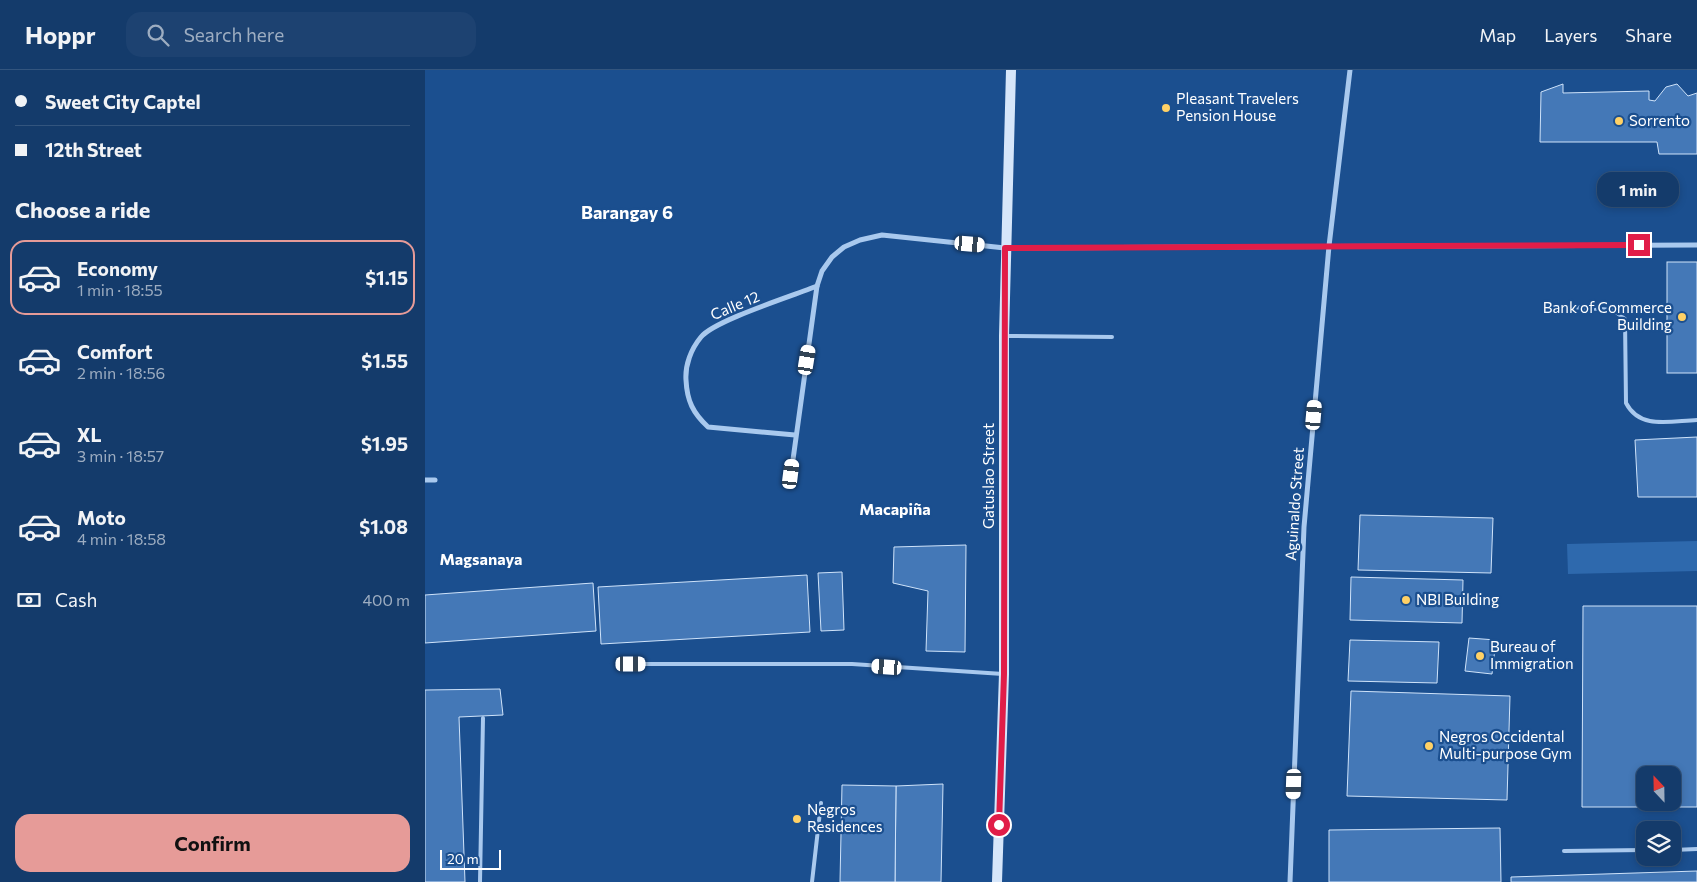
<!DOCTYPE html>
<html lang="en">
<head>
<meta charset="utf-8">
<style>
	body { margin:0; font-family:Commissioner,sans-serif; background:#1d4271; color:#f1f3f6; height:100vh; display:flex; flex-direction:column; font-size:19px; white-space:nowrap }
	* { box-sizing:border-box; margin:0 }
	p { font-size:16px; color:#9dadc1 }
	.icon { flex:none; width:28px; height:28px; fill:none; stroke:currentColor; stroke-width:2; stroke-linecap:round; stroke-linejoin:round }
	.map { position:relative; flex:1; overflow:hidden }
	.panel { display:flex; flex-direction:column; background:#143b6b; width:425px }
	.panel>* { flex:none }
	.guide { display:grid; align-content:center; height:110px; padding:0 15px; background:#143b6b }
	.needle { width:32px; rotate:338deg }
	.tools { position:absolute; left:1211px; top:696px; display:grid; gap:10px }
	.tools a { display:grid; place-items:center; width:45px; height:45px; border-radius:10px; background:#143b6b; box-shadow:0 2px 8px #0003,0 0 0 1px #33557e; font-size:25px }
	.scale { position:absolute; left:15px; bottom:12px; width:61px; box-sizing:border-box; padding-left:5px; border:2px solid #fff; border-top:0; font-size:14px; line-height:18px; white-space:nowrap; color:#fff; -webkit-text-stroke:4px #1b4f8f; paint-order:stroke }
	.end { position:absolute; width:22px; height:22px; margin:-11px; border:6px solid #e11d48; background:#fff; box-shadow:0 0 0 2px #fff }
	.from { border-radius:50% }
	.bubble { position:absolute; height:35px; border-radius:15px; background:#143b6b; box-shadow:0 2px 8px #0003,0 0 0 1px #33557e; font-size:16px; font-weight:700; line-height:35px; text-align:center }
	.car { position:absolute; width:15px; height:30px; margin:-15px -8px; border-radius:6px; box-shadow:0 0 4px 1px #0007; background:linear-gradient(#fff 24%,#345 0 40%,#fff 0 76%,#345 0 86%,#fff 0) }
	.guide b { display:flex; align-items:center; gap:18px; height:48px; font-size:19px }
	.guide b+b { border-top:1px solid #33557e }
	.guide i { width:12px; height:12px; background:#f1f3f6 }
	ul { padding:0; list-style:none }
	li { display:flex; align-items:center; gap:15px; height:75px; margin:0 10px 8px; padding:0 5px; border:2px solid transparent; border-radius:15px }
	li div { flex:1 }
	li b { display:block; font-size:19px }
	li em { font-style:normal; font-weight:700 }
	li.active { border-color:#e69b98 }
	li>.icon { width:45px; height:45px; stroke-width:1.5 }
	h2 { padding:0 15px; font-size:22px; line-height:60px }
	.pay { display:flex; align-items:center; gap:12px; height:55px; padding:0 15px; font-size:19px }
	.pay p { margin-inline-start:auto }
	.button { display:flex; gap:10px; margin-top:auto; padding:10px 15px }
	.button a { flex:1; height:58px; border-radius:15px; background:#e69b98; color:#111; font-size:20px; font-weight:700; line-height:58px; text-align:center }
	header { display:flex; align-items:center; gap:30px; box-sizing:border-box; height:70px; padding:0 25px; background:#143b6b; border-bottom:1px solid #33557e }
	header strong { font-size:24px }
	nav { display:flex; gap:28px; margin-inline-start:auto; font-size:18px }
	.search { width:350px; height:45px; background:#1d4271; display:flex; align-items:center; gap:12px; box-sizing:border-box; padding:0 18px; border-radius:15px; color:#9dadc1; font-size:19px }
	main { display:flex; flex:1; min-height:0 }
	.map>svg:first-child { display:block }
	.green { fill:#2e69ad }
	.building { fill:#4478b7; stroke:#cfe3fa; fill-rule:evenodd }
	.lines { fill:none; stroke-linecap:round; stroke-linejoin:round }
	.lane { stroke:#a9c9ee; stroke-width:4 }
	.street { stroke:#a9c9ee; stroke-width:5 }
	.secondary { stroke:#d6e6fa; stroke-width:10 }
	.route { stroke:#e11d48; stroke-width:6 }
	.poi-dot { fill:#ffd166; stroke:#1b4f8f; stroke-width:2 }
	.labels { text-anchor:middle; stroke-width:4.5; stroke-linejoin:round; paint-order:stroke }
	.poi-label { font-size:15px; fill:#fff; stroke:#1b4f8f; text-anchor:start }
	.street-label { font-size:15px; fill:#fff; stroke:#1b4f8f }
	.neighbourhood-label { font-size:16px; font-weight:bold; fill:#fff; stroke:#1b4f8f }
	.quarter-label { font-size:18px; font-weight:bold; fill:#fff; stroke:#1b4f8f }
</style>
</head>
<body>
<header>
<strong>Hoppr</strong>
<div class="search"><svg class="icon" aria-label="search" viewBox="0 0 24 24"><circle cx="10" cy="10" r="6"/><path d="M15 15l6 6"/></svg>Search here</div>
<nav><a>Map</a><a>Layers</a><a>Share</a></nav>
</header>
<main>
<section class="panel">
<div class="guide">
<b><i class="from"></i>Sweet City Captel</b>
<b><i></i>12th Street</b>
</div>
<h2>Choose a ride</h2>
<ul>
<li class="active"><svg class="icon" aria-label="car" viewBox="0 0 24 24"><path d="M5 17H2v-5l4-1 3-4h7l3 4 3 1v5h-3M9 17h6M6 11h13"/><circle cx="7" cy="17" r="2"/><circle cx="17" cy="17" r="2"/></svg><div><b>Economy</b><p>1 min · 18:55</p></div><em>$1.15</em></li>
<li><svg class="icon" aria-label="car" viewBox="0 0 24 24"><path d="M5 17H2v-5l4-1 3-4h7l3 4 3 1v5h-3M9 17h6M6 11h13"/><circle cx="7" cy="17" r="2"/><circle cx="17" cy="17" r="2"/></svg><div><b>Comfort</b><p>2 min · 18:56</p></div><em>$1.55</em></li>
<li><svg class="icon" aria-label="car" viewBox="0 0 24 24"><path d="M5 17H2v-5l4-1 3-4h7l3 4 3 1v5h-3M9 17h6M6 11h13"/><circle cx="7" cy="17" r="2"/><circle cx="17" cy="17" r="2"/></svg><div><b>XL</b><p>3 min · 18:57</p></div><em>$1.95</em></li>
<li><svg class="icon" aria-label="car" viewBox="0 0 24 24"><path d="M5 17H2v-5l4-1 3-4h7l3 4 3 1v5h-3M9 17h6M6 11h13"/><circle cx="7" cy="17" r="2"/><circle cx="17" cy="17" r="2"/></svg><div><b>Moto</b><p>4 min · 18:58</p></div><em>$1.08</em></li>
</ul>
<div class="pay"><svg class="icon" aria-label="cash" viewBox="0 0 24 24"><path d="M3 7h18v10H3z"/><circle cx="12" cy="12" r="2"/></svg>Cash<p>400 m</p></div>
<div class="button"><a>Confirm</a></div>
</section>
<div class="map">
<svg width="1272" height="812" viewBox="0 0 1272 812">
	<rect width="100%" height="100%" fill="#1b4f8f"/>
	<path class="green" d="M1272,471V501L1143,504L1142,474Z"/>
	<g class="building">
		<path d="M1138,14V23L1224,21V30L1230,31L1241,17L1252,14L1263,26L1272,23V84H1234L1232,72H1115L1116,22Z"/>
		<rect x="1242" y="192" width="30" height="111"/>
		<path d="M1272,367V427H1213L1210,370Z"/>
		<path d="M935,445L1068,448L1066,503L933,500Z"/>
		<path d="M541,475L540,582L501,581L503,521L468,513L469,477Z"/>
		<path d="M417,502L419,560L396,561L393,503Z"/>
		<path d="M382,505L385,562L176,574L173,517Z"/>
		<path d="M926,507L1038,510L1037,553L925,550Z"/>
		<path d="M168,513L171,561L0,573V525Z"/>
		<path d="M1158,536H1272V737H1157ZM1220,705H1248V732H1220Z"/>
		<path d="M1044,568L1071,570L1067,604L1040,601Z"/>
		<path d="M925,570L1014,572L1012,613L923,611Z"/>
		<path d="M75,619L78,645L34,647L40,812H0V620Z"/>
		<path d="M926,621L1085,626L1082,730L922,726Z"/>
		<path d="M518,714L516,812H470L471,716Z"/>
		<path d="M417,715L471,716L470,812H415Z"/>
		<path d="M1075,758L1076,812H904V760Z"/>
		<path d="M1272,801V812H1086V807Z"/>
	</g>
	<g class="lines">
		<g class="lane">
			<path d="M1147,237L1188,240L1200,249L1201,333C1215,360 1245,351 1272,350"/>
			<path d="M581,266L687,267"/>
			<path d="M206,594H427L578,604"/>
			<path d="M1248,780L1272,779"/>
			<path d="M1139,781L1220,780"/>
			<path d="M55,812L58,648"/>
			<path d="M387,812L396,733"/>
		</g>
		<g class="street">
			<path d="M370,365L283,357C268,343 262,331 261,310C260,295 266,279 276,267C290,250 368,226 392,216"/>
			<path d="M366,404L392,216L397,201L407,187L419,177L435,170L457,165L580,178L1272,175"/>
			<path d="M0,410H10"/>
			<path d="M865,812L879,457L904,176L925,0"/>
		</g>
		<path class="secondary" d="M572,812L579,604V266L586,0"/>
	</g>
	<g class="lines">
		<path class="route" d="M574,755L579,604L580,178L1214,175"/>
	</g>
	<g class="poi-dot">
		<circle cx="741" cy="38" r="5"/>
		<circle cx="1194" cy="51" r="5"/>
		<circle cx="1257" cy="247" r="5"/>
		<circle cx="981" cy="530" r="5"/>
		<circle cx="1055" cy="586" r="5"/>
		<circle cx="1004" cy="676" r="5"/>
		<circle cx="372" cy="749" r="5"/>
	</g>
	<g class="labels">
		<g class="poi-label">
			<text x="751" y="34">Pleasant Travelers<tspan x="751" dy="17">Pension House</tspan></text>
			<text x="1204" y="56">Sorrento</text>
			<text x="1247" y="243" text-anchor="end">Bank of Commerce<tspan x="1247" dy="17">Building</tspan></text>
			<text x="991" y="535">NBI Building</text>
			<text x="1065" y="582">Bureau of<tspan x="1065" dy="17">Immigration</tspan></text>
			<text x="1014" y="672">Negros Occidental<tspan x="1014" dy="17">Multi-purpose Gym</tspan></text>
			<text x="382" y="745">Negros<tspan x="382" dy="17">Residences</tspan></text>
		</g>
		<g class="street-label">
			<text transform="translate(310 236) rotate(-23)" y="5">Calle 12</text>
			<text transform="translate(564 406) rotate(-90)" y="5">Gatuslao Street</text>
			<text transform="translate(870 434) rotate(-86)" y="5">Aguinaldo Street</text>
		</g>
		<g class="neighbourhood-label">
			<text x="470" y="445">Macapiña</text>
			<text x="56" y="495">Magsanaya</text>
		</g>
		<g class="quarter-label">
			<text x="202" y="149">Barangay 6</text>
		</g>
	</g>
</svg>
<div class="tools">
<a><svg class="needle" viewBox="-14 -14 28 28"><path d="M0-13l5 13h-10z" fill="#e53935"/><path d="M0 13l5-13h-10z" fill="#9dadc1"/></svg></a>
<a><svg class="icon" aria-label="layers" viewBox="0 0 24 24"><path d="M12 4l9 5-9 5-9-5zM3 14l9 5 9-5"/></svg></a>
</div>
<div class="scale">20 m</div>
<i class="end from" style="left:574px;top:755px"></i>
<i class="end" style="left:1214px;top:175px"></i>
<div class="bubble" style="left:1172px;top:102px;width:82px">1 min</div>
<i class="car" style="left:545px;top:174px;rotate:95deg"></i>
<i class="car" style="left:382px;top:290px;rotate:9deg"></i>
<i class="car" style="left:889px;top:345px;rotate:5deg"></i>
<i class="car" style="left:366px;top:404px;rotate:7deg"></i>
<i class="car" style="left:206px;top:594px;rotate:90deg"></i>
<i class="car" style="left:462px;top:597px;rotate:274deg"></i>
<i class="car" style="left:869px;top:714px;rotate:182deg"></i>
</div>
</main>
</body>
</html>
